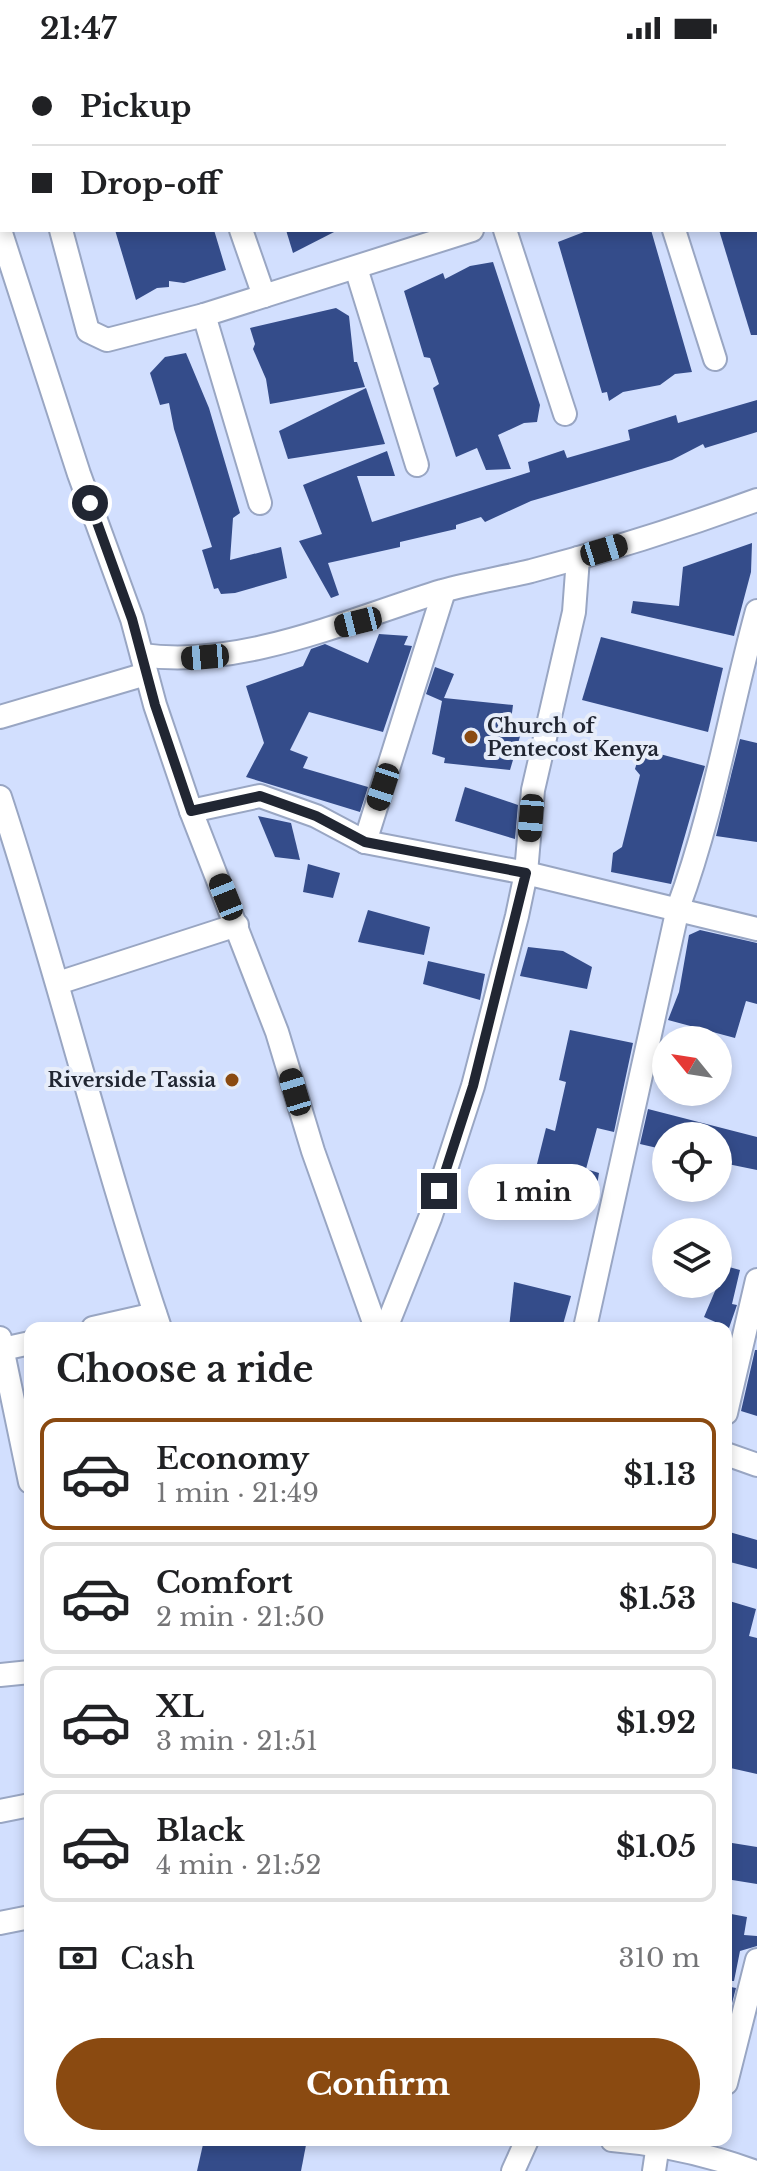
<!DOCTYPE html>
<html lang="en">
<head>
<meta charset="utf-8">
<style>
	body { margin:0; font-family:"Libre Baskerville",serif; background:#f2f2f2; color:#202124; height:100vh; display:flex; flex-direction:column; font-size:30px; white-space:nowrap }
	* { box-sizing:border-box; margin:0 }
	p { font-size:26px; color:#757577 }
	.icon { flex:none; width:44px; height:44px; fill:none; stroke:currentColor; stroke-width:2; stroke-linecap:round; stroke-linejoin:round }
	.map { position:relative; flex:1; overflow:hidden }
	.sheet { position:absolute; left:24px; top:1266px; width:708px; height:824px; display:flex; flex-direction:column; background:#fff; border-radius:16px; box-shadow:0 4px 12px #0003 }
	.sheet>* { flex:none }
	.banner { position:absolute; left:0px; top:0px; width:758px; height:176px; box-shadow:0 4px 12px #0003; display:grid; align-content:center; height:176px; padding:0 32px; background:#fff }
	.needle { width:52px; rotate:300deg }
	.fabs { position:absolute; left:652px; top:970px; display:grid; gap:16px }
	.fabs a { display:grid; place-items:center; width:80px; height:80px; border-radius:50%; background:#fff; box-shadow:0 4px 12px #0003; font-size:40px }
	.end { position:absolute; width:36px; height:36px; margin:-18px; border:10px solid #212632; background:#fff; box-shadow:0 0 0 4px #fff }
	.from { border-radius:50% }
	.bubble { position:absolute; height:56px; border-radius:28px; background:#fff; box-shadow:0 4px 12px #0003; font-size:26px; font-weight:800; line-height:56px; text-align:center }
	.car { position:absolute; width:24px; height:48px; margin:-24px -12px; border-radius:10px; box-shadow:0 0 6px 2px #0007; background:linear-gradient(#222 24%,#8ab4d8 0 40%,#222 0 76%,#8ab4d8 0 86%,#222 0) }
	.banner b { display:flex; align-items:center; gap:28px; height:76px; font-size:30px }
	.banner b+b { border-top:2px solid #e0e0e0 }
	.banner i { width:20px; height:20px; background:#202124 }
	ul { padding:0; list-style:none }
	li { display:flex; align-items:center; gap:24px; height:112px; margin:0 16px 12px; padding:0 16px; border:4px solid #e0e0e0; border-radius:16px }
	li div { flex:1 }
	li b { display:block; font-size:30px }
	li em { font-style:normal; font-weight:800 }
	li.selected { border-color:#8a4a11 }
	li>.icon { width:72px; height:72px; stroke-width:1.5 }
	h2 { padding:0 32px; font-size:36px; line-height:96px }
	.pay { display:flex; align-items:center; gap:20px; height:88px; padding:0 32px; font-size:30px }
	.pay p { margin-inline-start:auto }
	.cta { display:flex; gap:16px; margin-top:auto; padding:16px 32px }
	.cta a { flex:1; height:92px; border-radius:48px; background:#8a4a11; color:#fff; font-size:32px; font-weight:800; line-height:92px; text-align:center }
	.status { display:flex; justify-content:space-between; align-items:center; height:56px; padding:0 40px; background:#fff; direction:ltr }
	.status svg { height:22px; fill:currentColor }
	.map>svg:first-child { display:block }
	.building { fill:#344c8a }
	.lines { fill:none; stroke-linecap:round; stroke-linejoin:round }
	.minor-casing { stroke:#99a6c3; stroke-width:26 }
	.minor { stroke:#fff; stroke-width:22 }
	.route { stroke:#212632; stroke-width:10 }
	.poi-dot { fill:#8a4a11; stroke:#e7edf9; stroke-width:3 }
	.labels { text-anchor:middle; stroke-width:8; stroke-linejoin:round; paint-order:stroke }
	.poi-label { font-size:20px; font-weight:bold; fill:#212632; stroke:#e7edf9; text-anchor:start }
</style>
</head>
<body>
<div class="status"><b>21:47</b><svg viewBox="0 0 49 12"><path d="M0 12V9h3v3zM5 12V6h3v6zM10 12V3h3v9zM15 12V0h3v12zM26 1h20v11H26zM47 4h2v5h-2z"/></svg></div>
<div class="map">
<svg width="757" height="2115" viewBox="0 0 757 2115">
	<rect width="100%" height="100%" fill="#d2dffe"/>
	<g class="building">
		<path d="M115,174H214L226,214L184,227L169,225V231L157,232L136,244Z"/>
		<path d="M286,174H338L293,197Z"/>
		<path d="M589,174H651L692,316L675,318L660,329L623,336L609,345L607,336L602,337L558,186Z"/>
		<path d="M719,174H757V279H751Z"/>
		<path d="M493,206L540,349L537,366L524,367L498,379L511,413L486,414L477,392L456,401L433,332L439,328L430,302L424,301L404,235L443,217L445,223L470,210Z"/>
		<path d="M336,252L349,260L354,306H357L365,331L270,348L266,323L253,293L255,288L250,272Z"/>
		<path d="M186,297L209,352L240,457L233,462L230,504L281,491L287,522L235,537L221,538L218,532L214,533L202,494L212,491L174,373L169,347L160,349L150,317L165,301Z"/>
		<path d="M366,332L385,388L288,403L279,375Z"/>
		<path d="M757,344V376L705,392L703,388L672,404L531,445L485,466L481,461L456,469V473L400,486V491L328,507L339,539L331,542L299,485L322,478L303,429L387,395L395,420H357L372,466L530,416L528,406L564,394L567,402L630,384L628,374L676,359L678,367Z"/>
		<path d="M752,487L751,516L734,580L631,557L633,545L679,550L683,511Z"/>
		<path d="M379,578L408,580L404,589L412,590L383,676L309,656L290,694L308,701L303,712L368,731L360,756L246,721L264,687L246,630L303,610L311,593L325,588L368,607Z"/>
		<path d="M601,581L723,612L708,676L582,644Z"/>
		<path d="M435,611L454,618L444,642L513,649L510,672L521,677L510,714L444,707L445,702L432,698L442,645L426,638Z"/>
		<path d="M740,683L757,687V786L716,780Z"/>
		<path d="M641,693L705,710L671,828L611,816L613,797L622,791L640,719L635,713Z"/>
		<path d="M465,731L518,749L515,783L455,765Z"/>
		<path d="M258,760L291,767L300,804L275,801Z"/>
		<path d="M308,808L340,817L333,842L303,836Z"/>
		<path d="M368,854L430,871L424,899L358,886Z"/>
		<path d="M700,874L757,887V948L746,945L735,982L668,964L679,936L689,879Z"/>
		<path d="M528,891L563,895L592,911L587,933L520,920Z"/>
		<path d="M428,905L485,918L480,944L423,928Z"/>
		<path d="M570,974L633,987L614,1076L597,1072L586,1113L599,1117L594,1148L531,1132L546,1072L555,1075L566,1026L559,1024Z"/>
		<path d="M648,1053L757,1081V1114L718,1106V1080H666V1094L640,1088Z"/>
		<path d="M718,1208L740,1214L732,1248L737,1249L729,1272L704,1261L718,1228Z"/>
		<path d="M514,1226L571,1240L562,1272H509Z"/>
		<path d="M755,1294H757V1360L741,1355Z"/>
		<path d="M726,1475L757,1484V1513L726,1505Z"/>
		<path d="M726,1544L756,1553L749,1580L757,1582V1718L726,1711L729,1662L726,1661Z"/>
		<path d="M726,1786L757,1791V1828L726,1823Z"/>
		<path d="M726,1857L747,1861L744,1879L757,1880V1890L740,1895L734,1925H726Z"/>
		<path d="M726,1930L736,1932L729,1959L726,1958Z"/>
		<path d="M204,2084H290L306,2089L301,2115H197Z"/>
	</g>
	<g class="lines">
		<g class="minor-casing">
			<g id="minor">
				<path d="M13,0L14,2"/>
				<path d="M189,0V2"/>
				<path d="M355,0L356,2"/>
				<path d="M521,0L522,2"/>
				<path d="M688,0L689,2"/>
				<path d="M756,87H757"/>
				<path d="M0,174L79,418L132,563L155,649L191,755L277,976L313,1095L376,1272"/>
				<path d="M61,174L88,275L107,284L204,259L472,174"/>
				<path d="M241,174L264,240"/>
				<path d="M505,174L565,358"/>
				<path d="M674,174L715,303"/>
				<path d="M356,212L417,409"/>
				<path d="M204,259L260,447"/>
				<path d="M142,599C241,613 348,564 442,535C471,527 501,522 531,515C607,495 683,471 757,444"/>
				<path d="M0,661L146,618"/>
				<path d="M0,741C58,917 101,1097 160,1272"/>
				<path d="M191,755L260,740L316,760L365,786L526,817L757,873"/>
				<path d="M365,786L444,535"/>
				<path d="M58,927L237,869"/>
				<path d="M93,1272L155,1258"/>
				<path d="M386,1272L430,1162L473,1030L517,860L526,817L533,734L574,556L578,502"/>
				<path d="M585,1272L678,852C714,755 730,653 757,555"/>
				<path d="M0,1282L30,1426"/>
				<path d="M3,1293L30,1287"/>
				<path d="M726,1357L757,1224"/>
				<path d="M726,1398L757,1409"/>
				<path d="M0,1619L30,1616"/>
				<path d="M0,1755L30,1749"/>
				<path d="M0,1867L30,1861"/>
				<path d="M726,2027L757,1904"/>
				<path d="M612,2084C662,2088 706,2098 753,2115"/>
				<path d="M513,2115L527,2084"/>
				<path d="M654,2115L658,2088"/>
			</g>
		</g>
		<use href="#minor" class="minor"/>
	</g>
	<g class="lines">
		<path class="route" d="M90,447L132,563L155,649L191,755L260,740L316,760L365,786L526,817L473,1030L439,1135"/>
	</g>
	<g class="poi-dot">
		<circle cx="471" cy="681" r="8"/>
		<circle cx="232" cy="1024" r="8"/>
	</g>
	<g class="labels">
		<g class="poi-label">
			<text x="487" y="677">Church of<tspan x="487" dy="23">Pentecost Kenya</tspan></text>
			<text x="216" y="1031" text-anchor="end">Riverside Tassia</text>
		</g>
	</g>
</svg>
<div class="fabs">
<a><svg class="needle" viewBox="-14 -14 28 28"><path d="M0-13l5 13h-10z" fill="#e53935"/><path d="M0 13l5-13h-10z" fill="#757577"/></svg></a>
<a><svg class="icon" aria-label="locate" viewBox="0 0 24 24"><circle cx="12" cy="12" r="6"/><path d="M12 2v4M12 18v4M2 12h4M18 12h4"/></svg></a>
<a><svg class="icon" aria-label="layers" viewBox="0 0 24 24"><path d="M12 4l9 5-9 5-9-5zM3 14l9 5 9-5"/></svg></a>
</div>
<i class="end from" style="left:90px;top:447px"></i>
<i class="end" style="left:439px;top:1135px"></i>
<div class="bubble" style="left:468px;top:1108px;width:132px">1 min</div>
<i class="car" style="left:604px;top:494px;rotate:73deg"></i>
<i class="car" style="left:358px;top:566px;rotate:256deg"></i>
<i class="car" style="left:205px;top:601px;rotate:265deg"></i>
<i class="car" style="left:383px;top:731px;rotate:198deg"></i>
<i class="car" style="left:531px;top:762px;rotate:185deg"></i>
<i class="car" style="left:226px;top:841px;rotate:338deg"></i>
<i class="car" style="left:295px;top:1036px;rotate:343deg"></i>
<div class="banner">
<b><i class="from"></i>Pickup</b>
<b><i></i>Drop-off</b>
</div>
<section class="sheet">
<h2>Choose a ride</h2>
<ul>
<li class="selected"><svg class="icon" aria-label="car" viewBox="0 0 24 24"><path d="M5 17H2v-5l4-1 3-4h7l3 4 3 1v5h-3M9 17h6M6 11h13"/><circle cx="7" cy="17" r="2"/><circle cx="17" cy="17" r="2"/></svg><div><b>Economy</b><p>1 min · 21:49</p></div><em>$1.13</em></li>
<li><svg class="icon" aria-label="car" viewBox="0 0 24 24"><path d="M5 17H2v-5l4-1 3-4h7l3 4 3 1v5h-3M9 17h6M6 11h13"/><circle cx="7" cy="17" r="2"/><circle cx="17" cy="17" r="2"/></svg><div><b>Comfort</b><p>2 min · 21:50</p></div><em>$1.53</em></li>
<li><svg class="icon" aria-label="car" viewBox="0 0 24 24"><path d="M5 17H2v-5l4-1 3-4h7l3 4 3 1v5h-3M9 17h6M6 11h13"/><circle cx="7" cy="17" r="2"/><circle cx="17" cy="17" r="2"/></svg><div><b>XL</b><p>3 min · 21:51</p></div><em>$1.92</em></li>
<li><svg class="icon" aria-label="car" viewBox="0 0 24 24"><path d="M5 17H2v-5l4-1 3-4h7l3 4 3 1v5h-3M9 17h6M6 11h13"/><circle cx="7" cy="17" r="2"/><circle cx="17" cy="17" r="2"/></svg><div><b>Black</b><p>4 min · 21:52</p></div><em>$1.05</em></li>
</ul>
<div class="pay"><svg class="icon" aria-label="cash" viewBox="0 0 24 24"><path d="M3 7h18v10H3z"/><circle cx="12" cy="12" r="2"/></svg>Cash<p>310 m</p></div>
<div class="cta"><a>Confirm</a></div>
</section>
</div>
</body>
</html>
